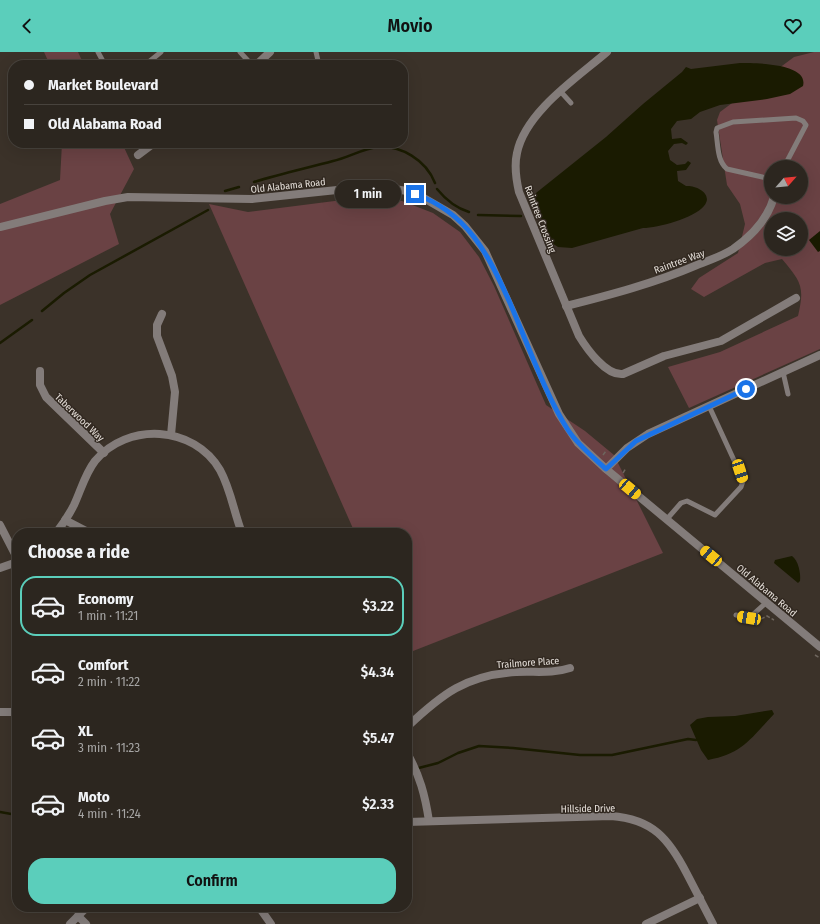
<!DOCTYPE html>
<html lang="en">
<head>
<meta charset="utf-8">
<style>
	body { margin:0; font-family:"Fira Sans Condensed",sans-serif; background:#38322c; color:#f1f3f6; height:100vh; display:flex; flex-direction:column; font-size:15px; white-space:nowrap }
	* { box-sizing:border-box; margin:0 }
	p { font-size:13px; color:#a6a5a4 }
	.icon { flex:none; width:22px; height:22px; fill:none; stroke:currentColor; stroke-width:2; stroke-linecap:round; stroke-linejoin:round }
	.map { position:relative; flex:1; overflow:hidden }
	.side { position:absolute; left:12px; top:476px; width:400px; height:384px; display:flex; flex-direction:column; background:#2c261f; border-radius:16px; box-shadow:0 4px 16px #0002,0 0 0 1px #48433d }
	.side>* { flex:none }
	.hud { position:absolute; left:8px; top:8px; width:400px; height:88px; border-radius:16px; box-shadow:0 4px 16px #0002,0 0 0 1px #48433d; display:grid; align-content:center; height:88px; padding:0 16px; background:#2c261f }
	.needle { width:26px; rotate:63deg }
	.fabs { position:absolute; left:764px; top:108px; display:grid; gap:8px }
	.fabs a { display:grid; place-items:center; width:44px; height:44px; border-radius:50%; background:#2c261f; box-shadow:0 4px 16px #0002,0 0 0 1px #48433d; font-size:20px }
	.end { position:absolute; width:18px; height:18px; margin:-9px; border:5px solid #1a73e8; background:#fff; box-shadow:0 0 0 2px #fff }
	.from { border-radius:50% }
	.bubble { position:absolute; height:28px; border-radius:14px; background:#2c261f; box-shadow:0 4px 16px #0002,0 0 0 1px #48433d; font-size:13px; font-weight:600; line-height:28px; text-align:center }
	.car { position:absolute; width:12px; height:24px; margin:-12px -6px; border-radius:5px; box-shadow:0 0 3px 1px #0007; background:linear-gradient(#f5c518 24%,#345 0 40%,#f5c518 0 76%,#345 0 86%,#f5c518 0) }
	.hud b { display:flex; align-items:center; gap:14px; height:38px; font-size:15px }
	.hud b+b { border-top:1px solid #48433d }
	.hud i { width:10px; height:10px; background:#f1f3f6 }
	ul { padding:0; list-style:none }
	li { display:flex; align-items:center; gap:12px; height:60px; margin:0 8px 6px; padding:0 8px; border:2px solid transparent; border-radius:16px }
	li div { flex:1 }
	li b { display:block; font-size:15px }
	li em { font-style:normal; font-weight:600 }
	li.active { border-color:#5bcebb }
	li>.icon { width:36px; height:36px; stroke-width:1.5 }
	h2 { padding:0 16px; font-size:18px; line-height:48px }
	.cta { display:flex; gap:8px; margin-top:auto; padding:8px 16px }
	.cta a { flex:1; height:46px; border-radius:16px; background:#5bcebb; color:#111; font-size:16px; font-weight:600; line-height:46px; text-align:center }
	header { display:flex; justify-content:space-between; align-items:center; height:52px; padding:0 16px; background:#5bcebb; color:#111; font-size:18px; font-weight:600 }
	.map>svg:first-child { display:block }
	.green { fill:#6a4244; fill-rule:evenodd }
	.water { fill:#1a1b01 }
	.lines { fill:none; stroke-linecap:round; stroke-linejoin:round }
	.stream { stroke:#1a1b01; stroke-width:2.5 }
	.path { stroke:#6e665e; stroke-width:1.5; stroke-dasharray:4 2; stroke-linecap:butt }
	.service { stroke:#837c7a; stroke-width:5 }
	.minor { stroke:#837c7a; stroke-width:8 }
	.tertiary { stroke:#837c7a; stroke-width:8 }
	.route { stroke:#1a73e8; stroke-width:5 }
	.labels { text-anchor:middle; stroke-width:3; stroke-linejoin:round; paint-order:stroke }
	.street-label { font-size:10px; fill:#e4ded8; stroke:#312820 }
</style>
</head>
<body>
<header><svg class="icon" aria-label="back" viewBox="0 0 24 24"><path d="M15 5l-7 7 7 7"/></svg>Movio<svg class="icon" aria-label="heart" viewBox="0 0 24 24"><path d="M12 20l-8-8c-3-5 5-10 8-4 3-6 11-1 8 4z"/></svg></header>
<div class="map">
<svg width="820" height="872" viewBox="0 0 820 872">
	<rect width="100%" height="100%" fill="#3b3229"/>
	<g class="green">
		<path d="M44,0H78L84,13H50Z"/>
		<path d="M814,0H820V297L689,356L668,315L720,300L798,264C805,234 801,230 782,207L765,211L704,245L691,237L699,226L738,201L745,172L740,152L727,133L717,68L720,60L794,5ZM771,115H801V145H771ZM771,167H801V197H771Z"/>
		<path d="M62,91H122L134,117L110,162L119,192L0,253V152L60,128Z"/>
		<path d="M366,145L402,149L433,161L460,180L479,205L494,234L546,353L585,379L614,403L663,501L408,601L407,481H355L209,152L248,160Z"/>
	</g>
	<g class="water">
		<path d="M740,11C755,11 809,11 803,34L790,42L767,47L720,53L700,60L691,67L677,69L671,77L672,87L681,86L688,91L686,93L682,91L674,92L668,99L670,108L677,113L685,112L688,109L691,111L686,118L677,119L678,129L686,134C696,133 714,142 704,154C694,166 658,176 643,176L572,196L558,195L552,191L533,148L536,141L606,85L643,52L682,20L686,15L691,17Z"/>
		<path d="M820,179V199L818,200L809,188Z"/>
		<path d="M792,504C798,508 801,521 800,529L798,531L774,511L775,508Z"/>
		<path d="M772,658L774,662C752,685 743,702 708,708L701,698L690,673L697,667L708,665L735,664Z"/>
	</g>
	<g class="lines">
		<g class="stream">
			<path d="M254,130C280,122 307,116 333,109C347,106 362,97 377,95C401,93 426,108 435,131"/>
			<path d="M437,137C446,148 456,156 469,160"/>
			<path d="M225,139L239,135"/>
			<path d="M536,162L539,161"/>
			<path d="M478,163L521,164"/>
			<path d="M42,259L64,241L90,223L208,158"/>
			<path d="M0,291L32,268"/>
			<path d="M407,719L438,711L458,701L479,694L513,696L580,703H612L688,687L696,688"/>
			<path d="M0,760L17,763"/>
		</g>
		<g class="path">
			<path d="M603,403L606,399"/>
			<path d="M623,421L626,416"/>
			<path d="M761,567L767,564L774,568"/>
			<path d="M815,603L820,606"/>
		</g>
		<g class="service">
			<path d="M98,0L105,13"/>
			<path d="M240,0L252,13"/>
			<path d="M316,0L319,13"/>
			<path d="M145,13L161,0"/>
			<path d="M561,40L571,51"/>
			<path d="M771,127L727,117C717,109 718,92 716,80L717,76L733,70L796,66L803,69L806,73L784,115"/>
			<path d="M783,320L788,342"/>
			<path d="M667,467L681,451L687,449L715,463L741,435L743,429L739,419L709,354"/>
			<path d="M736,563L749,566L767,550"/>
		</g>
		<g class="minor">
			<path d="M607,0C578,25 525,60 517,101C514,114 516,127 519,140L579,284C587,297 606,324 623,322L664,304L721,289L796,246"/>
			<path d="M256,13L270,0"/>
			<path d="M138,103L154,91"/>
			<path d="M566,254C610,243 655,231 697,213C710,208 722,204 733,197C752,184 768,166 774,145"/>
			<path d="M162,262L157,273V284L172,324L175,340L171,383"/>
			<path d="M40,319V333L46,345L104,401"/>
			<path d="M606,417L627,396L648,382L820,303"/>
			<path d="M65,468L90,481"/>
			<path d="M0,473L17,506"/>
			<path d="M56,481C63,472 69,463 74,453C81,438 85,422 95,409C127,370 194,373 220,418C231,438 234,461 242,481"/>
			<path d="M0,516L17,510"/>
			<path d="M0,660H17"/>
			<path d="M407,675C442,642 466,623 516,620C535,619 552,622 570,616"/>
			<path d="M407,701C420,724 425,743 429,769"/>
			<path d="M407,770L611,764C653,767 669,787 687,822C696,839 704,855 713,872"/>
			<path d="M259,855L271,872"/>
			<path d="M78,864L86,872"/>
			<path d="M70,872L87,855"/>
			<path d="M646,872L700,846"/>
		</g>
		<path class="tertiary" d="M0,175L105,149L128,145L252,147L375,134L407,139L422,145L453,163L465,174L485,199L559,362L578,391L606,417L820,595"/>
	</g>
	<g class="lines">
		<path class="route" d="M415,142C468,161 488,202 510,251C527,290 545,342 568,378C578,393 593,405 606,417L636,389L746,337"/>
	</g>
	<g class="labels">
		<g class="street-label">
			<text transform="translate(288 133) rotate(-6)" y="4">Old Alabama Road</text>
			<text transform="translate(541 167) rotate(69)" y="4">Raintree Crossing</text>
			<text transform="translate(679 209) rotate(-20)" y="4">Raintree Way</text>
			<text transform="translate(80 365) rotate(44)" y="4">Taberwood Way</text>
			<text transform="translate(767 538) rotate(40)" y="4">Old Alabama Road</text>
			<text transform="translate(528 610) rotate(-4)" y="4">Trailmore Place</text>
			<text transform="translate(588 756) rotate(-1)" y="4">Hillside Drive</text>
		</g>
	</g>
</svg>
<div class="fabs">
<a><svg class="needle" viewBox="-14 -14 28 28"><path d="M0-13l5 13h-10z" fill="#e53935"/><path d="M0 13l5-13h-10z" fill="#a6a5a4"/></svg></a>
<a><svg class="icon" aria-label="layers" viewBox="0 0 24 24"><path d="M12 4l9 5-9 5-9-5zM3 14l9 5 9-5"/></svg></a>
</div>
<i class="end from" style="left:746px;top:337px"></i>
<i class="end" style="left:415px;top:142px"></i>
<div class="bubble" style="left:335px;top:128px;width:66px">1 min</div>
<i class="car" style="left:740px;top:419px;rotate:162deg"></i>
<i class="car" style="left:630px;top:437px;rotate:130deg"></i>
<i class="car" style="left:711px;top:504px;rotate:310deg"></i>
<i class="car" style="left:749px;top:566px;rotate:280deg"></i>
<div class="hud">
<b><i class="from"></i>Market Boulevard</b>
<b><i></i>Old Alabama Road</b>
</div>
<section class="side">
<h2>Choose a ride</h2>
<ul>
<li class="active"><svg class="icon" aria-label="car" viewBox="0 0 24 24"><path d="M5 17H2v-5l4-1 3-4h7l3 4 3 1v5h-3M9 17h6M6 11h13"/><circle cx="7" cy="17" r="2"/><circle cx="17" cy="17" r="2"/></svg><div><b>Economy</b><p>1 min · 11:21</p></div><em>$3.22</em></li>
<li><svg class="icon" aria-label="car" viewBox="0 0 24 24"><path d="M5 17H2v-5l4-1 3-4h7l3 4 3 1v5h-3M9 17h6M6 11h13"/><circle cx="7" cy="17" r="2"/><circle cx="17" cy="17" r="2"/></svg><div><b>Comfort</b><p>2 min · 11:22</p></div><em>$4.34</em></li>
<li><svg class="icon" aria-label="car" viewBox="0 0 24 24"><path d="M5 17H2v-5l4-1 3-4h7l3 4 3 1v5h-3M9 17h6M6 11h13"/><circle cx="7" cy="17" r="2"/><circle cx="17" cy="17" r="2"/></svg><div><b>XL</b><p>3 min · 11:23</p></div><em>$5.47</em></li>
<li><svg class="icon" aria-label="car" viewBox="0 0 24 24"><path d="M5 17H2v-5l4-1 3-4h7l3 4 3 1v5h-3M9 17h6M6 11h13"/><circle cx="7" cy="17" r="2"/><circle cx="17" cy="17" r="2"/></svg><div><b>Moto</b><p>4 min · 11:24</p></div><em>$2.33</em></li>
</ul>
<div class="cta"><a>Confirm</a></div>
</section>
</div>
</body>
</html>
